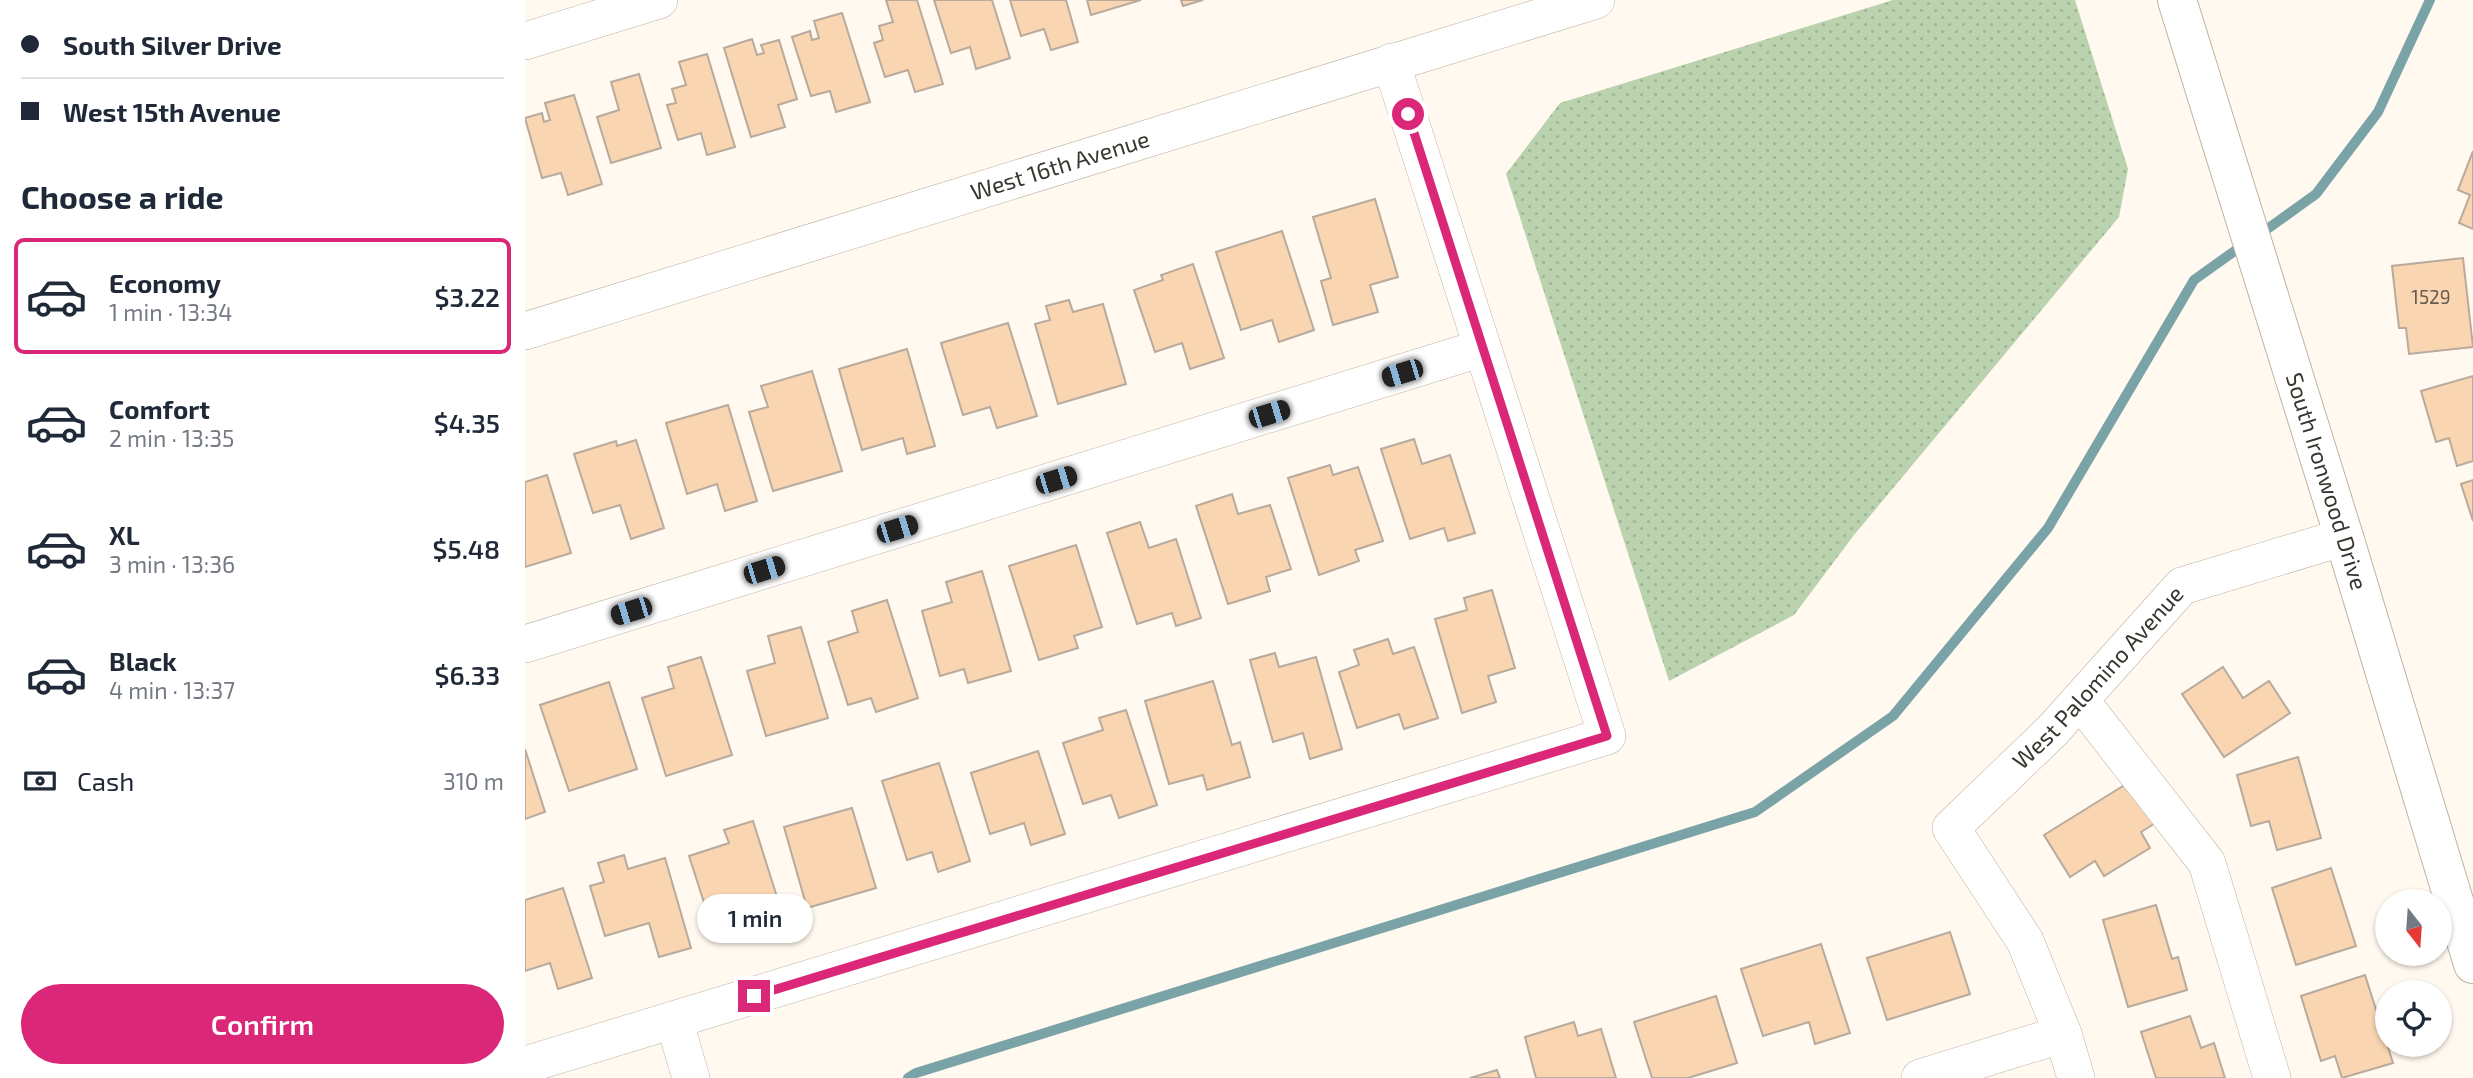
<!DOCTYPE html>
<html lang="en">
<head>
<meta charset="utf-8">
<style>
	body { margin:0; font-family:"Exo 2",sans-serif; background:#f2f2f3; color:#1f2937; height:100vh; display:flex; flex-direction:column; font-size:26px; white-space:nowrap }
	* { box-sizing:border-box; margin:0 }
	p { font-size:23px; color:#747a83 }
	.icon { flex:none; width:38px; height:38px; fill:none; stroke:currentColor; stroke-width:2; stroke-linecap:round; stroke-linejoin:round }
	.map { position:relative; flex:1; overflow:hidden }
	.side { display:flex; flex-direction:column; background:#fff; width:525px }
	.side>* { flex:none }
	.hud { display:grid; align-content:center; height:154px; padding:0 21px; background:#fff }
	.needle { width:46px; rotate:163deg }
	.tools { position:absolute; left:1850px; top:889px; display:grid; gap:14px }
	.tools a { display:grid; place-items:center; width:77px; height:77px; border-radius:50%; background:#fff; box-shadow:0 2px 5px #0004; font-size:35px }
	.end { position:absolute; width:32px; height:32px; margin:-16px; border:9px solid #db2777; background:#fff; box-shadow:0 0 0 4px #fff }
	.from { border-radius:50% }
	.bubble { position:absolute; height:49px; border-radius:24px; background:#fff; box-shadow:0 2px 5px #0004; font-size:23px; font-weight:600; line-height:49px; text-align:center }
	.car { position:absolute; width:21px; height:42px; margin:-21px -10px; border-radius:9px; box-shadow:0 0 5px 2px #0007; background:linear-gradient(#222 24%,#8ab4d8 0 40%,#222 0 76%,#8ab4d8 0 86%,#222 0) }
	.hud b { display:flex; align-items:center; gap:24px; height:66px; font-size:26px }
	.hud b+b { border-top:2px solid #e0e1e3 }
	.hud i { width:18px; height:18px; background:#1f2937 }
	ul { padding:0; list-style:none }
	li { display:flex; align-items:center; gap:21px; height:116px; margin:0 14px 10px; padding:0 7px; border:4px solid transparent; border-radius:10px }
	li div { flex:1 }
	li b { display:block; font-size:26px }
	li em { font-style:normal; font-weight:600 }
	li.on { border-color:#db2777 }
	li>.icon { width:63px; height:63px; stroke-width:1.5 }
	h2 { padding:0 21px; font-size:32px; line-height:84px }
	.pay { display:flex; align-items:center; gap:18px; height:77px; padding:0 21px; font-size:26px }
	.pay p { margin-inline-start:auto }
	.action { display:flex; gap:14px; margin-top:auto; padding:14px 21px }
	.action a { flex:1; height:80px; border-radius:42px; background:#db2777; color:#fff; font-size:28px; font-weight:600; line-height:80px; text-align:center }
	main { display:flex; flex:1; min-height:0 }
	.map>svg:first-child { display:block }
	.park { fill:url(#park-dots) }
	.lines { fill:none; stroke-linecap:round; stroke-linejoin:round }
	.stream { stroke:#7aa3a7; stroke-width:10 }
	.building { fill:#f9d5b1; stroke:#b8aa9c; stroke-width:2 }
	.minor-casing { stroke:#bdb4a3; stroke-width:38 }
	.major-casing { stroke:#bdb4a3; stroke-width:40 }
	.minor { stroke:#fff; stroke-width:37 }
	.major { stroke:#fff; stroke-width:38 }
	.route { stroke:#db2777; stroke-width:9 }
	.labels { text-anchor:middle; stroke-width:5; stroke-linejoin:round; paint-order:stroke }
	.number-label { font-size:19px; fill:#685c4f }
	.street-label { font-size:23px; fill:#38342e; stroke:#fff }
</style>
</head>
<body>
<main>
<section class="side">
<div class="hud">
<b><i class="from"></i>South Silver Drive</b>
<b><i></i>West 15th Avenue</b>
</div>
<h2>Choose a ride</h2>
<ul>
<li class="on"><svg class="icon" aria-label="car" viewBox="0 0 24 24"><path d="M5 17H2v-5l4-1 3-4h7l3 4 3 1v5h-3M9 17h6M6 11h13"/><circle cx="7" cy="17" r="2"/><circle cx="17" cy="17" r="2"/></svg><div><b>Economy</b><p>1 min · 13:34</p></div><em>$3.22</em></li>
<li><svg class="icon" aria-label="car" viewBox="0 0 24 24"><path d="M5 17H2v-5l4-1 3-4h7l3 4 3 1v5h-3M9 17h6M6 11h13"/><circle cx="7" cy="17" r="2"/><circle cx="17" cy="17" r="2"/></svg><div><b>Comfort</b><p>2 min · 13:35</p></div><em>$4.35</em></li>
<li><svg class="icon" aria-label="car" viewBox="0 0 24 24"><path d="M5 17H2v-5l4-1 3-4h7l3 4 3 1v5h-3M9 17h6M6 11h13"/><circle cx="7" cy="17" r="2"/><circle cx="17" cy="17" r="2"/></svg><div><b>XL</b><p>3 min · 13:36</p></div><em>$5.48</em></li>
<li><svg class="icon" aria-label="car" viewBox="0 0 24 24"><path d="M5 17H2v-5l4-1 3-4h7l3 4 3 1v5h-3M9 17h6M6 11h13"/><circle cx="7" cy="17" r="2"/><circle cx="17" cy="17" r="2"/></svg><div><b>Black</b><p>4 min · 13:37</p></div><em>$6.33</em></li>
</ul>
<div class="pay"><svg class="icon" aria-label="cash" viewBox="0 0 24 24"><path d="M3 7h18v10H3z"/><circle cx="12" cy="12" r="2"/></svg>Cash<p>310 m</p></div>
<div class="action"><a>Confirm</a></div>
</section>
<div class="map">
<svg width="1948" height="1078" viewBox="0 0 1948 1078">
	<defs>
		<pattern id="park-dots" width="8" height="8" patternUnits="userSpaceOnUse" patternTransform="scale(1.75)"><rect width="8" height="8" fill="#bad2ad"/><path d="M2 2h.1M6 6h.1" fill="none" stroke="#a1b595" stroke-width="1.8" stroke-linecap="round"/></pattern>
	</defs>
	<rect width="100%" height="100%" fill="#fff9ef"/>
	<path class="park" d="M1368,0H1550L1603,169L1594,217L1329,535L1269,615L1144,681L981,174L1035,103Z"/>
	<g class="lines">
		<g class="stream">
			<path d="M1734,235L1791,194L1853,112L1905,0"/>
			<path d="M383,1078L391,1073L1230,812L1368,716L1523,528L1669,280L1718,245"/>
		</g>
	</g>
	<g class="building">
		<path d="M361,0H392L418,84L390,92L383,70L360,77L349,43L358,40L354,26L368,22Z"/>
		<path d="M409,0H467L485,58L451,69L445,47L426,53Z"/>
		<path d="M485,0H541L553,42L526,50L519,29L496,36Z"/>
		<path d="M562,0H616L566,15Z"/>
		<path d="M656,0H678L658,6Z"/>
		<path d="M317,13L345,102L311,112L305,91L286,96L267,37L285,31L287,40L294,38L289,21Z"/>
		<path d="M227,39L232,55L239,53L236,45L254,40L272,99L253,105L260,127L226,137L199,48Z"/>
		<path d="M182,54L210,147L182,155L176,133L153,140L142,105L151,103L147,89L161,85L154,62Z"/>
		<path d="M114,74L136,148L86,163L72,117L94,110L86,82Z"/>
		<path d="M49,95L77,184L43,195L36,173L17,178L0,118L17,113L19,122L25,120L20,103Z"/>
		<path d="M1948,151V229L1934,223L1945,195L1933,190Z"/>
		<path d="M850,199L873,277L845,285L853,312L808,325L796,281L806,278L788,217Z"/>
		<path d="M757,231L789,330L754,342L747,320L716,330L691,252Z"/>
		<path d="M1938,258L1948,347L1884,354L1881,328H1874L1867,266Z"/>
		<path d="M668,264L699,358L665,369L657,343L630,352L609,290L638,280L636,275Z"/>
		<path d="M544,300L548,312L578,304L601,384L533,404L510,324L525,320L521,306Z"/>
		<path d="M483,323L512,416L472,428L465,407L438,415L416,343Z"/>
		<path d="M382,349L410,446L382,454L378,438L337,450L314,369Z"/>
		<path d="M287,371L317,471L248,491L224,412L243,407L236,386Z"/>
		<path d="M1948,376V461L1932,466L1924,438L1911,442L1896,391Z"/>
		<path d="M203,405L232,501L200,511L192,484L162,494L141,423Z"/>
		<path d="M889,439L897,464L925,455L950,533L923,541L919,528L885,539L856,449Z"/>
		<path d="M111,440L139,528L106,539L95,505L68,513L49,454L91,441L92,446Z"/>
		<path d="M805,465L808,475L833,467L858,541L830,550L834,561L794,575L763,478Z"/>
		<path d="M22,475L46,553L0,567V482Z"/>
		<path d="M1948,480V521L1936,484Z"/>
		<path d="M707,494L713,514L745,505L766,569L741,577L745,591L703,604L671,506Z"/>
		<path d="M615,522L624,548L651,539L676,618L651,626L647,613L612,624L582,533Z"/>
		<path d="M551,545L577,627L549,636L553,648L514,660L484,566Z"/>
		<path d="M457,571L486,671L443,683L439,669L415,676L397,611L427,602L421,582Z"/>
		<path d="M967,590L990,668L963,676L971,702L937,713L910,619L942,610L939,598Z"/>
		<path d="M362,600L393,698L351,712L346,698L323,705L303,642L333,632L327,611Z"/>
		<path d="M276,627L303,718L241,736L222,671L250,663L243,636Z"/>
		<path d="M863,639L868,654L889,647L913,718L879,729L874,714L832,728L814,672L834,665L829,650Z"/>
		<path d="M750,653L754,667L791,657L817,749L785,759L778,733L748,742L725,660Z"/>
		<path d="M176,657L207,755L141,776L117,698L149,688L143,667Z"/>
		<path d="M1698,667L1718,698L1744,681L1765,713L1699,757L1657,694Z"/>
		<path d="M688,681L707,745L715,742L725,777L682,790L678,775L644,784L620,701Z"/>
		<path d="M84,682L112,769L44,791L15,705Z"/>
		<path d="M601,710L632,805L594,818L586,795L558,804L538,743L578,730L574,718Z"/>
		<path d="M0,749L20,812L0,819Z"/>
		<path d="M513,751L540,834L506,845L499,823L465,834L446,773Z"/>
		<path d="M1773,757L1796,838L1752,850L1744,821L1726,826L1712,775Z"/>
		<path d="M414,763L445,861L413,872L407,852L382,860L357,781Z"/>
		<path d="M1606,781L1632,822L1616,832L1625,848L1579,876L1570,861L1545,877L1519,835Z"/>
		<path d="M327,808L351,888L282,908L259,827Z"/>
		<path d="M228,821L259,919L226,929L220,910L185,921L164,856L204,843L199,830Z"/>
		<path d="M99,855L103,869L140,858L166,948L134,957L124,923L80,936L65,886L79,882L73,863Z"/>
		<path d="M1806,868L1831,946L1771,965L1747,888Z"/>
		<path d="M38,888L67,978L33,989L25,963L0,971V900Z"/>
		<path d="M1631,905L1647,959L1653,957L1662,990L1603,1007L1578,920Z"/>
		<path d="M1425,932L1445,994L1362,1020L1342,958Z"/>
		<path d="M1296,944L1325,1033L1290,1044L1284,1022L1238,1036L1216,969Z"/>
		<path d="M1840,975L1868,1063L1817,1078L1810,1056L1796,1061L1776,996Z"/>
		<path d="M1191,996L1212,1063L1163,1078H1127L1109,1022Z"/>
		<path d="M1665,1016L1676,1048L1689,1043L1700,1078H1631L1616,1032Z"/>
		<path d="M1049,1022L1053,1036L1076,1029L1091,1078H1011L1000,1037Z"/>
		<path d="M972,1070L975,1078H945Z"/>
	</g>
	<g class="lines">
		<g class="minor-casing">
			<g id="minor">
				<path d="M0,41L134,0"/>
				<path id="s1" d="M0,331L1071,0"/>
				<path d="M0,644L957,348"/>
				<path d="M1555,700L1682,863L1747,1078"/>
				<path d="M149,1020L166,1078"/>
				<path d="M0,1065L1082,736L866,62"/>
				<path d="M1395,1078L1538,1034"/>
				<path id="s2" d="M1551,1078L1538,1034L1500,941L1426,828L1527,731L1657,586L1819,537"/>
			</g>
		</g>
		<g class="major-casing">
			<g id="major">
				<path id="s3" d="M1652,0L1819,537L1948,964"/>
			</g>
		</g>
		<use href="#minor" class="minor"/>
		<use href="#major" class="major"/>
	</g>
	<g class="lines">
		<path class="route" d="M229,996L1082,736L883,114"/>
	</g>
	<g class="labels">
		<g class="number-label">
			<text x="1906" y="304">1529</text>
		</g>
		<g class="street-label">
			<text dy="8" stroke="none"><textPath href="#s1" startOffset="560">West 16th Avenue</textPath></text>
			<text dy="8" stroke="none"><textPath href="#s3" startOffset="504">South Ironwood Drive</textPath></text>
			<text dy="8" stroke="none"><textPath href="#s2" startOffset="492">West Palomino Avenue</textPath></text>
		</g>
	</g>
</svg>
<div class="tools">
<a><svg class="needle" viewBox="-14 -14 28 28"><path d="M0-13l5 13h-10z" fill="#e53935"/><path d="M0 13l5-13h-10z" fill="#747a83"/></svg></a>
<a><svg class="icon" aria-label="locate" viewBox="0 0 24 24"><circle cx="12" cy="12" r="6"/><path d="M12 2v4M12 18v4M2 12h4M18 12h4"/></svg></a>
</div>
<i class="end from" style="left:883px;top:114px"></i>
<i class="end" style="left:229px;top:996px"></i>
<div class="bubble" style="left:172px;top:894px;width:116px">1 min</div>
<i class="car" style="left:877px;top:373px;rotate:253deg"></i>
<i class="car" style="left:744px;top:414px;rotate:73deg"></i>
<i class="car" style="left:531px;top:480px;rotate:73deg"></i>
<i class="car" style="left:372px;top:529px;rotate:73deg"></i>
<i class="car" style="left:239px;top:570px;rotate:73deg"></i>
<i class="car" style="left:106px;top:611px;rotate:253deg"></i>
</div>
</main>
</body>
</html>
